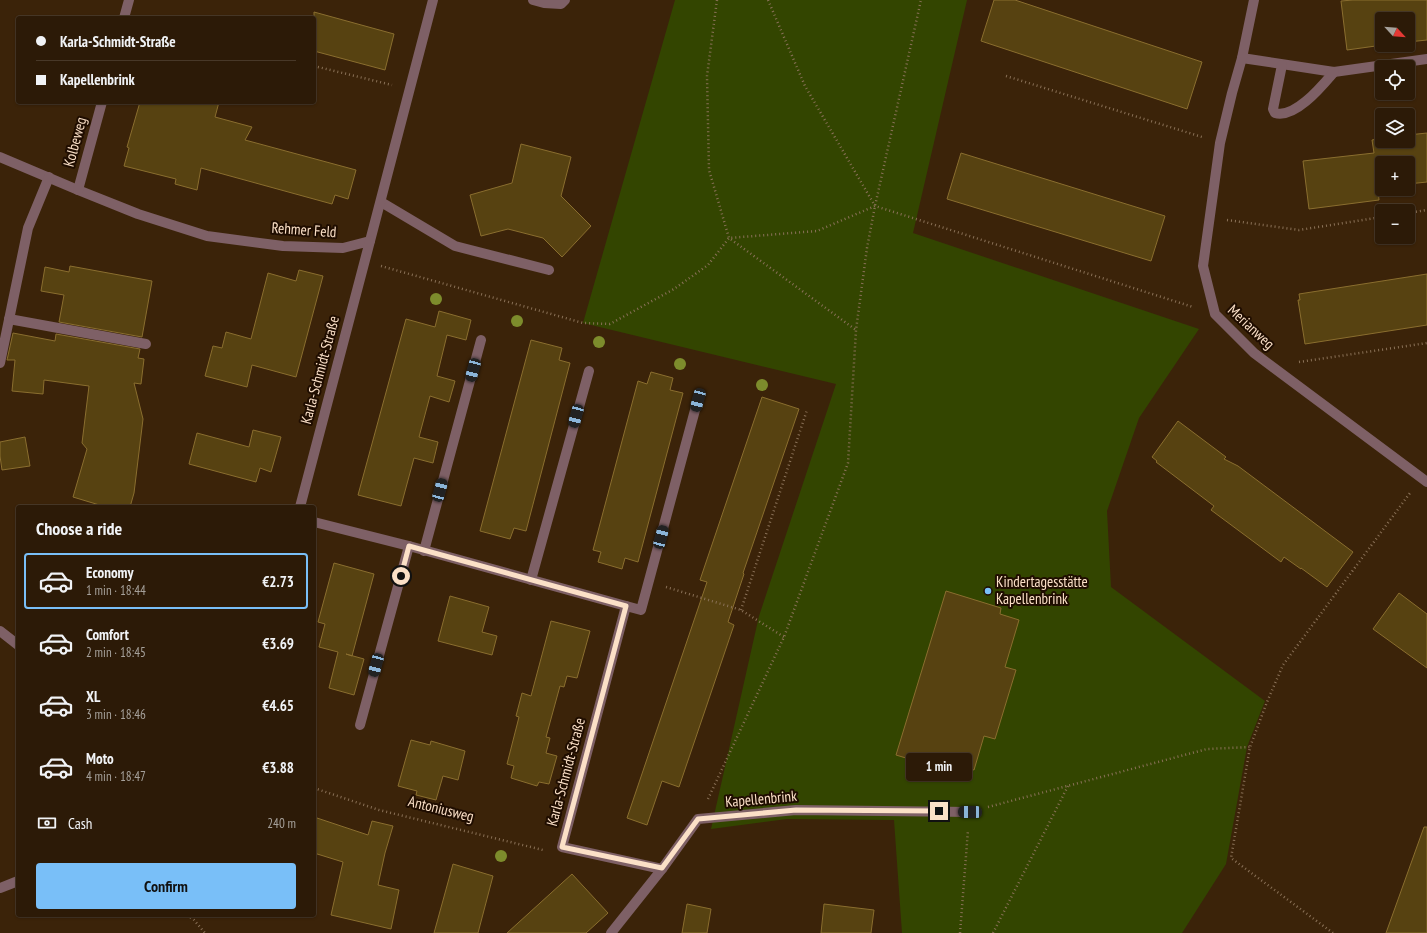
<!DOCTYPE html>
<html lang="en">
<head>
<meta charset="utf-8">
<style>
	body { margin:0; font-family:"PT Sans Narrow",sans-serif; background:#382715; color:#f1f3f6; height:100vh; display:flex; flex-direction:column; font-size:15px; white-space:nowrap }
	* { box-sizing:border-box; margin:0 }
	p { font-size:13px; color:#a6a19b }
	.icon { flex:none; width:22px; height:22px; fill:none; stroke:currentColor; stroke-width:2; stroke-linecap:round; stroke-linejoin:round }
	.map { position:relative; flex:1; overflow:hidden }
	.sheet { position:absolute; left:16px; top:505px; width:300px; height:412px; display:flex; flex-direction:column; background:#2c1a07; border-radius:4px; box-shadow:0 1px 3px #0004,0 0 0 1px #483828 }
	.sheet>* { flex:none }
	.guide { position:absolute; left:16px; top:16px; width:300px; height:88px; border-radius:4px; box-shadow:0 1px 3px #0004,0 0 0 1px #483828; display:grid; align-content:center; height:88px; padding:0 20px; background:#2c1a07 }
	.needle { width:26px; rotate:116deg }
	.fabs { position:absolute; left:1375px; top:12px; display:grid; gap:8px }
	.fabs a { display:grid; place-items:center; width:40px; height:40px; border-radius:4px; background:#2c1a07; box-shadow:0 1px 3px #0004,0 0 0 1px #483828; font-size:20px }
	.end { position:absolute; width:18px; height:18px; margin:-9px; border:5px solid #fbe0c7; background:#111; box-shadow:0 0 0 2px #111 }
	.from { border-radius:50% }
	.bubble { position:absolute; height:28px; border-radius:4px; background:#2c1a07; box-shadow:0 1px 3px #0004,0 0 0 1px #483828; font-size:13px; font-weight:700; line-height:28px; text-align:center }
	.car { position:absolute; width:12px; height:24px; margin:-12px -6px; border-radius:5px; box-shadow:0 0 3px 1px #0007; background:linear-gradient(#222 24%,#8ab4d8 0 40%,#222 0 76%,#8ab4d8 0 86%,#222 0) }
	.guide b { display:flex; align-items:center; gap:14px; height:38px; font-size:15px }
	.guide b+b { border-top:1px solid #483828 }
	.guide i { width:10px; height:10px; background:#f1f3f6 }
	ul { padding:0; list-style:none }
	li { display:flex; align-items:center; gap:12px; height:56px; margin:0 8px 6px; padding:0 12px; border:2px solid transparent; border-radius:4px }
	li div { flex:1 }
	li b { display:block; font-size:15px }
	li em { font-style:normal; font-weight:700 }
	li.active { border-color:#79bff8 }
	li>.icon { width:36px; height:36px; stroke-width:1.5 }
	h2 { padding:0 20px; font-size:18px; line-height:48px }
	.pay { display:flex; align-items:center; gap:10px; height:44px; padding:0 20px; font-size:15px }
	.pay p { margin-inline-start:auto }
	.action { display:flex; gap:8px; margin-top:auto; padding:8px 20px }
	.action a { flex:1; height:46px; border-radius:4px; background:#79bff8; color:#111; font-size:16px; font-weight:700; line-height:46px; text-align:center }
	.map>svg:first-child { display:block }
	.green { fill:#334500 }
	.building { fill:#574211; stroke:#8a6e2f }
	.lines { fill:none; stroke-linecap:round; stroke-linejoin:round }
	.path { stroke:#8a7157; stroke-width:2.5; stroke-dasharray:1 3; stroke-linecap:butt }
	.service { stroke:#7e6066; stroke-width:10 }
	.minor { stroke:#7e6066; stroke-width:10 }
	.tree { fill:#7d8c2c }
	.route { stroke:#fbe0c7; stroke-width:5 }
	.poi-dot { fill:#79bff8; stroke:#1f0d00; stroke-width:1.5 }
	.labels { text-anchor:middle; stroke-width:4; stroke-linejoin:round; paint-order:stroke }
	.street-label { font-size:15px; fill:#fbe0c7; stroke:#1f0d00 }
	.poi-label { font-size:15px; fill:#fbe0c7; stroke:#1f0d00; text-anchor:start }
</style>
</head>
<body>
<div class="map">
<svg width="1427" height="933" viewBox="0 0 1427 933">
	<rect width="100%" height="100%" fill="#3b2309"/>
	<path class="green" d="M675,0H967L913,233L1199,329L1139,418L1107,511L1111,587L1265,701L1247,747L1226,864L1182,933H902L894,820L787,819L711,829L759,616L836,384L583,323Z"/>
	<g class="building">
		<path d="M994,0H1015L1202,62L1187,109L981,41Z"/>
		<path d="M1353,0H1427V40L1408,42V19H1382V45H1383L1347,50L1341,1Z"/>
		<path d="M314,12L394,34L385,70L314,51Z"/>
		<path d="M140,102H219L215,117L252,127L245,140L356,170L348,199L335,195L332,204L201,168L197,190L175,184L176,179L124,166L129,148L127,147Z"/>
		<path d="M1427,133V182L1408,184V163H1382V187L1378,188L1379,200L1309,209L1303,161L1374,153L1372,140L1382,138V141H1408V135Z"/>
		<path d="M521,144L571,157L561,196L591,226L562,257L543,238L508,229L481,236L470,195L512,183Z"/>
		<path d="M961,153L1165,216L1151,261L947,199Z"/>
		<path d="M70,266L152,281L142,337L59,322L64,295L41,291L45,267L69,272Z"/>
		<path d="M299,270L323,276L296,377L252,365L247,387L205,376L213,346L222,348L226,332L251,339L268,273L296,281Z"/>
		<path d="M1427,274V325L1305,344L1298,300H1300L1299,294Z"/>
		<path d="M439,311L471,320L466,340L447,335L437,376L455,381L449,402L430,396L419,437L438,442L433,463L414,458L401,506L358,495L406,319L435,327Z"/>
		<path d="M13,333L55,341L56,334L140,349L138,358L144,359L141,384L134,383L143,419L134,493L130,507H106L73,497L87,449L82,443L89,386L44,380L43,394L12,391L15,360H7Z"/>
		<path d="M531,340L562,348L559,360L570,363L526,531L514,528L510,539L480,531Z"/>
		<path d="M651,372L673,378L670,390L683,393L638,562L625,558L622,569L598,562L601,552L593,550L638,381L647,384Z"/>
		<path d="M762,397L799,409L743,573L744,574L728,622L734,625L679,787L662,781L647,825L627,818L707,582L700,580Z"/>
		<path d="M1178,421L1226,457L1224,459L1238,466L1353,552L1327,587L1301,568V569L1284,557L1281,562L1211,510L1214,506L1156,462L1157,461L1152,457Z"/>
		<path d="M253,430L281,437L271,472L260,468L256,482L189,464L197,433L249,447Z"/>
		<path d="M25,437L30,466L2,470L0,456V442Z"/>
		<path d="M334,563L374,574L352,656L346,654L364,659L354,695L329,688L338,652L319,647L325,624L318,622Z"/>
		<path d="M946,591L1001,608L1000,614L1019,620L1005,667L1016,670L995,739L984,736L974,770L945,762L942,769L896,755Z"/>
		<path d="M1399,593L1427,614V668L1373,629Z"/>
		<path d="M450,596L489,607L482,632L497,636L492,655L438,641Z"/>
		<path d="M551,621L590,631L577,678L567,676L564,687L560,686L546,737L550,738L546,753L557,756L549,784L539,782L537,786L511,778L514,766L507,764L519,717L516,716L522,693L531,696Z"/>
		<path d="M411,740L430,745L431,741L465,751L458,780L443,776L436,800L416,795L417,791L398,786Z"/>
		<path d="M314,817L368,835L372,821L393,826L385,853L378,885L399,890L391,929L331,915L343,862L314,853Z"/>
		<path d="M1424,827H1427V933H1386Z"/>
		<path d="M453,864L493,876L478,933H434Z"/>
		<path d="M572,874L608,913L586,933H507Z"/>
		<path d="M687,904L711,909L707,933H682Z"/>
		<path d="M824,904L874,910L871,933H821Z"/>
	</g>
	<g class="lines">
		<g class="path">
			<path d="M717,0L707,76L709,170L729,238L856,330"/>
			<path d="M768,0L805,86L875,206"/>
			<path d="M314,66L392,85"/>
			<path d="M1006,76L1202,137"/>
			<path d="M1408,213L1427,210"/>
			<path d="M1227,220L1299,230L1382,217"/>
			<path d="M381,266L583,323L610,324L674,289L708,265L729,238L817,231L875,206L1193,307"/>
			<path d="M1299,362L1427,343"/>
			<path d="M666,587L741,610L784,637"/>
			<path d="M741,610L807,410"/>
			<path d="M314,788L379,810L543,850"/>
			<path d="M708,799L784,637L848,463L856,330L867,248L875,206L921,0"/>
			<path d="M988,807L1207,749L1250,747"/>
			<path d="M187,915L194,920L205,933"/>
			<path d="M960,933L968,830"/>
			<path d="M993,933L1068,786"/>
			<path d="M1333,933L1231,858L1250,747L1267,702L1283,665L1410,493"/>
		</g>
		<g class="service">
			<path d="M533,0L544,3L561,4L565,0"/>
			<path d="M1242,58L1334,72L1427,59"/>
			<path d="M1282,65L1273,109L1275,113C1295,119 1322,86 1334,72"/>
			<path d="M381,202L455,246L549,270"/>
			<path d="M9,319L146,344"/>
		</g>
		<g class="minor">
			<path d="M1254,0L1242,58L1232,93L1220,143L1203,266L1215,314L1254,353L1427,482"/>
			<path d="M124,18L129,0"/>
			<path d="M0,157L78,190L138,214L207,236L283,246L343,248L370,241L433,0"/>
			<path d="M78,190L102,102"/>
			<path d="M0,363L28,228L49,177"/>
			<path d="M300,507L370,241"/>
			<path d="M314,522L409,546L626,606L562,847L662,869"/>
			<path d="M424,551L481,340"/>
			<path d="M531,580L589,371"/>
			<path d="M626,606L641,610L698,399"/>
			<path d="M0,631L18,645"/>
			<path d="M360,725L409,546"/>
			<path d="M0,888L18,881"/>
			<path d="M611,933L662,869L698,819L796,810L970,812"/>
		</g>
	</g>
	<g class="tree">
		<circle cx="436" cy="299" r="6"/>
		<circle cx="517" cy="321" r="6"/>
		<circle cx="599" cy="342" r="6"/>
		<circle cx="680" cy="364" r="6"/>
		<circle cx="762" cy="385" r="6"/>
		<circle cx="501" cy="856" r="6"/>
	</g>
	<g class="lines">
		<path class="route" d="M401,576L409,546L626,606L562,847L662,868L698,819L796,810L939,811"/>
	</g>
	<circle class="poi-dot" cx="988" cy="591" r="4"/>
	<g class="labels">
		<g class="street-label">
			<text transform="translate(75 142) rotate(-75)" y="5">Kolbeweg</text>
			<text transform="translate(304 230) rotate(4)" y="5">Rehmer Feld</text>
			<text transform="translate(1251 327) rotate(43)" y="5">Merianweg</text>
			<text transform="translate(320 370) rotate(-75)" y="5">Karla-Schmidt-Straße</text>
			<text transform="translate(566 772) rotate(-75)" y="5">Karla-Schmidt-Straße</text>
			<text transform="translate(761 799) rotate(-5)" y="5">Kapellenbrink</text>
			<text transform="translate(441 809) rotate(14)" y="5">Antoniusweg</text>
		</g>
		<g class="poi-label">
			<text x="996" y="587">Kindertagesstätte<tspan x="996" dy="17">Kapellenbrink</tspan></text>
		</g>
	</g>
</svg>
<div class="fabs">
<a><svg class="needle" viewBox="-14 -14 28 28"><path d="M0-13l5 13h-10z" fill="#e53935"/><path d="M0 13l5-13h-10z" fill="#a6a19b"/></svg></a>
<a><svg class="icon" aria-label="locate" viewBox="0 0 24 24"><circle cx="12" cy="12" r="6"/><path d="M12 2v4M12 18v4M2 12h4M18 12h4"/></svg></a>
<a><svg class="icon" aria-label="layers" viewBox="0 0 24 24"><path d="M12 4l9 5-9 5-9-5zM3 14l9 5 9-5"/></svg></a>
<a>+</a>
<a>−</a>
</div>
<i class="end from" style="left:401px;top:576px"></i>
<i class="end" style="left:939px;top:811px"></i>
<div class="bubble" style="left:906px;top:753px;width:66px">1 min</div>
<i class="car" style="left:473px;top:370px;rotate:195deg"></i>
<i class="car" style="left:698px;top:400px;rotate:195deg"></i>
<i class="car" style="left:576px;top:416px;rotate:195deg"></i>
<i class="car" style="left:440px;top:490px;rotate:15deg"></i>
<i class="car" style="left:661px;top:537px;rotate:15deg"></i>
<i class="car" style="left:376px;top:665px;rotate:195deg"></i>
<i class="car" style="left:970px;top:812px;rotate:271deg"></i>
<div class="guide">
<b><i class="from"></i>Karla-Schmidt-Straße</b>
<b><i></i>Kapellenbrink</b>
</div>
<section class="sheet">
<h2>Choose a ride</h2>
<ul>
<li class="active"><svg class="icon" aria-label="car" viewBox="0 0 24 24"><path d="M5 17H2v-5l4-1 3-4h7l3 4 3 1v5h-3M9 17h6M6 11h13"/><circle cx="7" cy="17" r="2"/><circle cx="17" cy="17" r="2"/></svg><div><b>Economy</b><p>1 min · 18:44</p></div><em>€2.73</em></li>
<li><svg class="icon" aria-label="car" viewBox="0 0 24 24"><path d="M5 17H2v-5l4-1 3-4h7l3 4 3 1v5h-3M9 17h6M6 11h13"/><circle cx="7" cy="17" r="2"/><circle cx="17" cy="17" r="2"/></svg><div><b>Comfort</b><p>2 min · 18:45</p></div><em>€3.69</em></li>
<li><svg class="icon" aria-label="car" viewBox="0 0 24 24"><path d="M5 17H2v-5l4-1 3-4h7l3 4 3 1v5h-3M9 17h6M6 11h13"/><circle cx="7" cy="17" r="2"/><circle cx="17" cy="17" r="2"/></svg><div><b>XL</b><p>3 min · 18:46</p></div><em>€4.65</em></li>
<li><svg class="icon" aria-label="car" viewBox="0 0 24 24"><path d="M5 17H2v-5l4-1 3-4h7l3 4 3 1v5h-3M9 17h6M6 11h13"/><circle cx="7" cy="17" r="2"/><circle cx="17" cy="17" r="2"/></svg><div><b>Moto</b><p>4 min · 18:47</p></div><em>€3.88</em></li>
</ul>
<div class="pay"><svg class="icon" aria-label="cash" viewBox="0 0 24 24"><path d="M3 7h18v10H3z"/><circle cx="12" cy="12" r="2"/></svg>Cash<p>240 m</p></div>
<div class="action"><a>Confirm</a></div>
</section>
</div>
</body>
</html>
